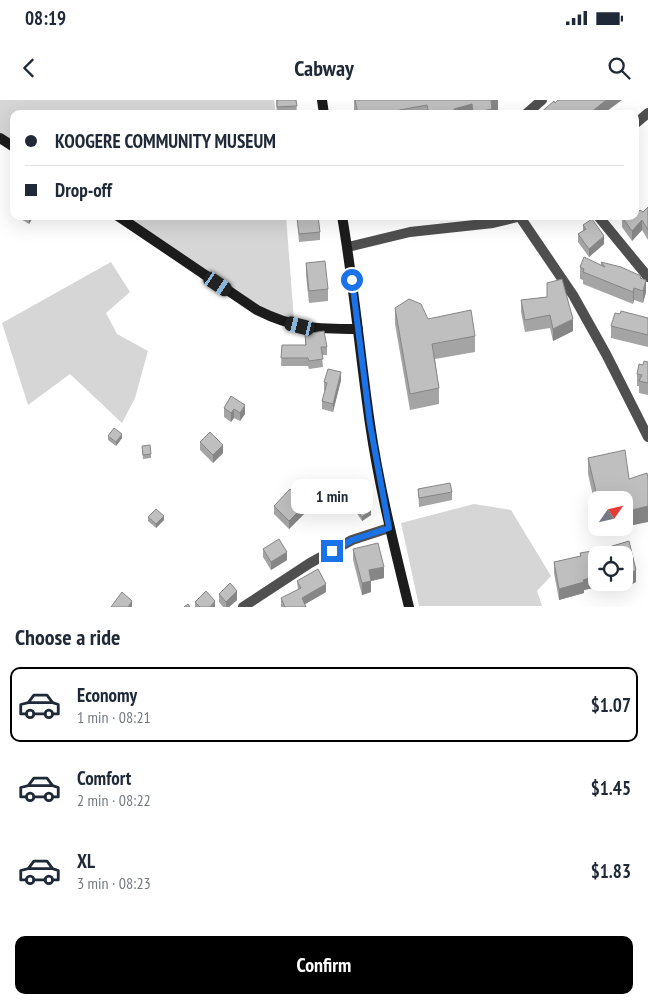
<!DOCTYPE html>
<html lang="en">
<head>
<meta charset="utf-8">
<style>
	body { margin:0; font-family:"PT Sans Narrow",sans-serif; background:#f6f6f7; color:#1f2937; height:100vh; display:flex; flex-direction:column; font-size:19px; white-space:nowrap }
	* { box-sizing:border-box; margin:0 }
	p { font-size:16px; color:#747a83 }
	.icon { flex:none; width:28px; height:28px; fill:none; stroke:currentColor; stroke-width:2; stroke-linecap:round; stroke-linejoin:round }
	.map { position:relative; height:507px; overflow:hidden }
	.panel { display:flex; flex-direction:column; background:#fff; flex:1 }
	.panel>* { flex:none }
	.banner { position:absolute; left:10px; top:10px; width:629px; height:110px; border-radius:10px; box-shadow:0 5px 20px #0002; display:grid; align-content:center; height:110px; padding:0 15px; background:#fff }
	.needle { width:32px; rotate:56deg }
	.controls { position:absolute; left:588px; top:391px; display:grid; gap:10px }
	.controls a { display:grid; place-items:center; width:45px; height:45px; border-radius:10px; background:#fff; box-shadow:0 5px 20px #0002; font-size:25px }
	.end { position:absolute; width:22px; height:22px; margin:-11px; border:6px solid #1a73e8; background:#fff; box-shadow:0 0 0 2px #fff }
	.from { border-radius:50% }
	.bubble { position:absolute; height:35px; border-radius:10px; background:#fff; box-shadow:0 5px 20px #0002; font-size:16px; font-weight:700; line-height:35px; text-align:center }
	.car { position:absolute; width:15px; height:30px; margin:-15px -8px; border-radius:6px; box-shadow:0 0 4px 1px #0007; background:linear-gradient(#222 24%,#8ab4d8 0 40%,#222 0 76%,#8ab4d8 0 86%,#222 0) }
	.banner b { display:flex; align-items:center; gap:18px; height:48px; font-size:19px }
	.banner b+b { border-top:1px solid #e0e1e3 }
	.banner i { width:12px; height:12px; background:#1f2937 }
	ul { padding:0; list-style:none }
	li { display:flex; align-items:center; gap:15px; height:75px; margin:0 10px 8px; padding:0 5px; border:2px solid transparent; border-radius:10px }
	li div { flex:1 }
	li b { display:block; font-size:19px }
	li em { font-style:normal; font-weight:700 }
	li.selected { border-color:#000 }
	li>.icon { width:45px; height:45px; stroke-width:1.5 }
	h2 { padding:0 15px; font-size:22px; line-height:60px }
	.primary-button { display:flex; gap:10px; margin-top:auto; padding:10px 15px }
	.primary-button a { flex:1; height:58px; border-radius:10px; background:#000; color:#fff; font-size:20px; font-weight:700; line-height:58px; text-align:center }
	.status { display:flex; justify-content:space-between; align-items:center; height:35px; padding:0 25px; background:#fff; direction:ltr }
	.status svg { height:14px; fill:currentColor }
	header { display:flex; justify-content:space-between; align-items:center; height:65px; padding:0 15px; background:#fff; font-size:22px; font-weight:700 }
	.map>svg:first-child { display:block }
	.green { fill:#d6d6d6 }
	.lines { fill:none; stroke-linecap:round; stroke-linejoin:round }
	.street { stroke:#4f4f4f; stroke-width:10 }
	.secondary { stroke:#1c1c1c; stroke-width:10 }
	.wall { fill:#a4a4a4 }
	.shaded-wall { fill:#868686 }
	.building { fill:#bfbfbf; stroke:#868686 }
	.route { stroke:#1a73e8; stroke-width:6 }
</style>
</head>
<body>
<div class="status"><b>08:19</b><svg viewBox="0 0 49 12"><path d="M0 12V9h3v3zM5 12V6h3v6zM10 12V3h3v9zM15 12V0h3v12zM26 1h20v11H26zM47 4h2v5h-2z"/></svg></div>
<header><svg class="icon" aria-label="back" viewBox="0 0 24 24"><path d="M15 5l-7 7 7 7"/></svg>Cabway<svg class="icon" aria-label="search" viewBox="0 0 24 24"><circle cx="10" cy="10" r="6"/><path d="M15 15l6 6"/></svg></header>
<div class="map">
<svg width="648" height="507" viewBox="0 0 648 507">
	<rect width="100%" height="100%" fill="#fff"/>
	<g class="green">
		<path d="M0,0H274L276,14H14V44L0,35Z"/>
		<path d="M125,116H286L294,220L279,219Z"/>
		<path d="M111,162L130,192L106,213L117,234L148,251L135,298L122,323L70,274L28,305L2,223Z"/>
		<path d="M474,404L511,410L551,476L537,491L542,506H419L401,423Z"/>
	</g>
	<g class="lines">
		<g class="street">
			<path d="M526,14L542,0"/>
			<path d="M635,24L648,13"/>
			<path d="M598,116L648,177"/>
			<path d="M520,117L573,195L606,254L648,337"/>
			<path d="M348,147L410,132L493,123L521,116"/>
			<path d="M243,507L310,463L352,440L389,428"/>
		</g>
		<g class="secondary">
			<path d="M322,0L324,14"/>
			<path d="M0,38L14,47"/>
			<path d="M118,116L257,210C295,229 317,229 358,229"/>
			<path d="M342,116C354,185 360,255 370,324C379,386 394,446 409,507"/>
		</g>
	</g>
	<g class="wall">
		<path d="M276,0H296L297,14H277Z"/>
		<path d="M354,0H498V11L494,14H354Z"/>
		<path d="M648,107V140L642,130L632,141L622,127V117H632L643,112Z"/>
		<path d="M16,116H34L29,124Z"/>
		<path d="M297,118L320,132V140L299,142Z"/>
		<path d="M583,125L604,144L589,157L578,142V134L583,131Z"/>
		<path d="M601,162L641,178L646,192L643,203L634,200L633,204L583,184V180L580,179V167L601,165Z"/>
		<path d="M306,163L328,189V201L309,203L306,175Z"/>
		<path d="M547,197L573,231L553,241L550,228L525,232L521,212V200Z"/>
		<path d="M395,208L428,219L475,236V252L435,259L439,288V304L410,310L395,224Z"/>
		<path d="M620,214L648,218V247L611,238V226Z"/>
		<path d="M305,234L327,247V255H322L323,267L309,269L308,266H281L282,245H305Z"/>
		<path d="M648,262V295L639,293V286H637V274L643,265Z"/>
		<path d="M341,280L333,312L322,309V301L325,291L324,290V282Z"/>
		<path d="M231,296L245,314L240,321L234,318L231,322L224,317V308Z"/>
		<path d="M108,336L122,338L116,346L108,340Z"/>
		<path d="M200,342L223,353L213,363L200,350Z"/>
		<path d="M142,346L151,354V358L143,359Z"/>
		<path d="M588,358L629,379L624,400H596V409L588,374Z"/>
		<path d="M418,389L452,392V400L419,407Z"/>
		<path d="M346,393L371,415L362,421L346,397Z"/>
		<path d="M274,406L305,413L289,429L274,414Z"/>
		<path d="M148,417L164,420L156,428L148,421Z"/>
		<path d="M629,441L636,470V482L623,489L621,482H624V455H609V447Z"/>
		<path d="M263,449L287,460L271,470L263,457Z"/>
		<path d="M353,449L384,478L371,481V492L362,495L353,460Z"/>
		<path d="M580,453L597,482V487L584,490V493L559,500L554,473V462L580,456Z"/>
		<path d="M297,481L326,492L305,504L306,507H281V498L298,490Z"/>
		<path d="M219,494L237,500L229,507H223L219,502Z"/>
		<path d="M195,502L215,507H195Z"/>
	</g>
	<g class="shaded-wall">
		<path d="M492,0H498V11L494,14H473Z"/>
		<path d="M606,0H622L603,14H589Z"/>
		<path d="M472,4V14H454V9Z"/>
		<path d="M638,82V94L635,97V85Z"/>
		<path d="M29,116H34L29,124Z"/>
		<path d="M642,120V130L632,141V131Z"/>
		<path d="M604,136V144L589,157V149Z"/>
		<path d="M646,180V192L643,203V191Z"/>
		<path d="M634,188V200L633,204V192Z"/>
		<path d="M573,219V231L553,241V229Z"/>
		<path d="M341,272V280L333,312V304Z"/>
		<path d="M245,305V314L240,321V313Z"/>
		<path d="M234,309V318L231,322V313Z"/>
		<path d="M122,334V338L116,346V342Z"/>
		<path d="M223,345V353L213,363V355Z"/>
		<path d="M305,405V413L289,429V421Z"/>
		<path d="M648,406V422L624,427V412Z"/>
		<path d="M371,410V415L362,421V417Z"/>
		<path d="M164,416V420L156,428V424Z"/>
		<path d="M602,428H624L602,432Z"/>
		<path d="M287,452V460L271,470V462Z"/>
		<path d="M384,467V478L371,481V492L362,495V483L369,470Z"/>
		<path d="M636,470V482L623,489L624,477Z"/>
		<path d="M596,476V482H597V487L584,490V493L559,500V489L583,480Z"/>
		<path d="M326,484V492L302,506V498Z"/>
		<path d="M237,491V500L229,507H226V502Z"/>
		<path d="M132,501V507H128Z"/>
		<path d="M215,501V507H210Z"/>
	</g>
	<g class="building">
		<path d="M277,0H296L297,6L277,7Z"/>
		<path d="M355,0H492L491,1L492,9L473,13L472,4L454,9L455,14H429L427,5L378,14H358Z"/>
		<path d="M558,0H606L589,14H539L554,1L555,3Z"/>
		<path d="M635,78L638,82L635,85Z"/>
		<path d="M648,107V130L642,120L632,131L622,117L623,116H632V117L635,116V115L640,110L643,112Z"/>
		<path d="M313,116H318L320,132L299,134L297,118Z"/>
		<path d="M592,119L604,136L589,149L578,134L586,129L583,125Z"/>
		<path d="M584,157L605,167L601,162L621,167L641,176L640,178L646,180L643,191L634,188L633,192L583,172L584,169L580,167Z"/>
		<path d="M325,161L328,189L309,191L306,163Z"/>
		<path d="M562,179L573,219L553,229L550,215L525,220L521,200L547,197V183Z"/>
		<path d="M409,199L421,204L428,219L471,210L475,236L432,244L439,288L410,294L395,208Z"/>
		<path d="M621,211L648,218V235L611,226L615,213L620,214Z"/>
		<path d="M324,231L327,247H321L323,259L309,261L308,258H281L282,245H306L305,234Z"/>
		<path d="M644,261L648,262V283L639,281L642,275L637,274L639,264L643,265Z"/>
		<path d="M328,269L341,272L333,304L322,301L327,283L324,282Z"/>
		<path d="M231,296L245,305L240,313L234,309L231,313L224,308Z"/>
		<path d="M114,328L122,334L116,342L108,336Z"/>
		<path d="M210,332L223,345L213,355L200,342Z"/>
		<path d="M150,345L151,354L143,355L142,346Z"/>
		<path d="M625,350L629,379L647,373L648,378V406L624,412V400H598L588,358Z"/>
		<path d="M450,383L452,392L419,398L418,389Z"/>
		<path d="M290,389L305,405L289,421L274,406Z"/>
		<path d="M350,389L363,405L366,403L371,410L362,417L346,393Z"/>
		<path d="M156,409L164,416L156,424L148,417Z"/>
		<path d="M279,439L287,452L271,462L263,449Z"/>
		<path d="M629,441L636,470L624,477V455H611L609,447Z"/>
		<path d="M378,443L384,467L369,470L371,481L362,483L353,449Z"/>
		<path d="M592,451L596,471V476L583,480L584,482L559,489L554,462L581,456L580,453Z"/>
		<path d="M318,469L326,484L302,498L306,507H285L281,498L301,488L297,481Z"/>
		<path d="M230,483L237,491L226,502L219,494Z"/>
		<path d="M206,491L215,501L210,507H200L195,502Z"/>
		<path d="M122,492L132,501L128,507H111Z"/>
		<path d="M188,504L190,507H184Z"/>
	</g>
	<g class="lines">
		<path class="route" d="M332,451L352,440L389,428L370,324L352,180"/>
	</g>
</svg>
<div class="controls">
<a><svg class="needle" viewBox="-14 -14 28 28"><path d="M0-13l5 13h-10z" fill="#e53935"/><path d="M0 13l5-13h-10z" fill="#747a83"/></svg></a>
<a><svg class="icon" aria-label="locate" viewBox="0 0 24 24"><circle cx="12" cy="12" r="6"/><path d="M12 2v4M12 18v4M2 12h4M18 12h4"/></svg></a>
</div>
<i class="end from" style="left:352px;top:180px"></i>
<i class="end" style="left:332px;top:451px"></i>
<div class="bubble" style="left:291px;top:379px;width:82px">1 min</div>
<i class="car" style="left:218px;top:184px;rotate:124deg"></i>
<i class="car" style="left:300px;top:226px;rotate:284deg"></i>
<div class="banner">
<b><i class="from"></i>KOOGERE COMMUNITY MUSEUM</b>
<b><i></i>Drop-off</b>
</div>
</div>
<section class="panel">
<h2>Choose a ride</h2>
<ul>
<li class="selected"><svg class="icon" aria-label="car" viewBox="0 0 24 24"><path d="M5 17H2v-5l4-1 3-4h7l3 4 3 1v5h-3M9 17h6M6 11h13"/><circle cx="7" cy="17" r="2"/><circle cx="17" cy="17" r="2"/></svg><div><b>Economy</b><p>1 min · 08:21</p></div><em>$1.07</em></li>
<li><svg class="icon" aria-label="car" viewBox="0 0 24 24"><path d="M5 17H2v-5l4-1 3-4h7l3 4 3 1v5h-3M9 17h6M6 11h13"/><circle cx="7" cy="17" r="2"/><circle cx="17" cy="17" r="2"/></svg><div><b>Comfort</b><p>2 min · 08:22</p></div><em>$1.45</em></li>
<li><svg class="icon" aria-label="car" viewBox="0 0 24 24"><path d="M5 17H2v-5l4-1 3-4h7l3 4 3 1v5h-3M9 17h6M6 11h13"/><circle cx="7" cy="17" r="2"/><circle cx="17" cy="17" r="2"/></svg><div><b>XL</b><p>3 min · 08:23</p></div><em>$1.83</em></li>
</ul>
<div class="primary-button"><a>Confirm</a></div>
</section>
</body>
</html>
